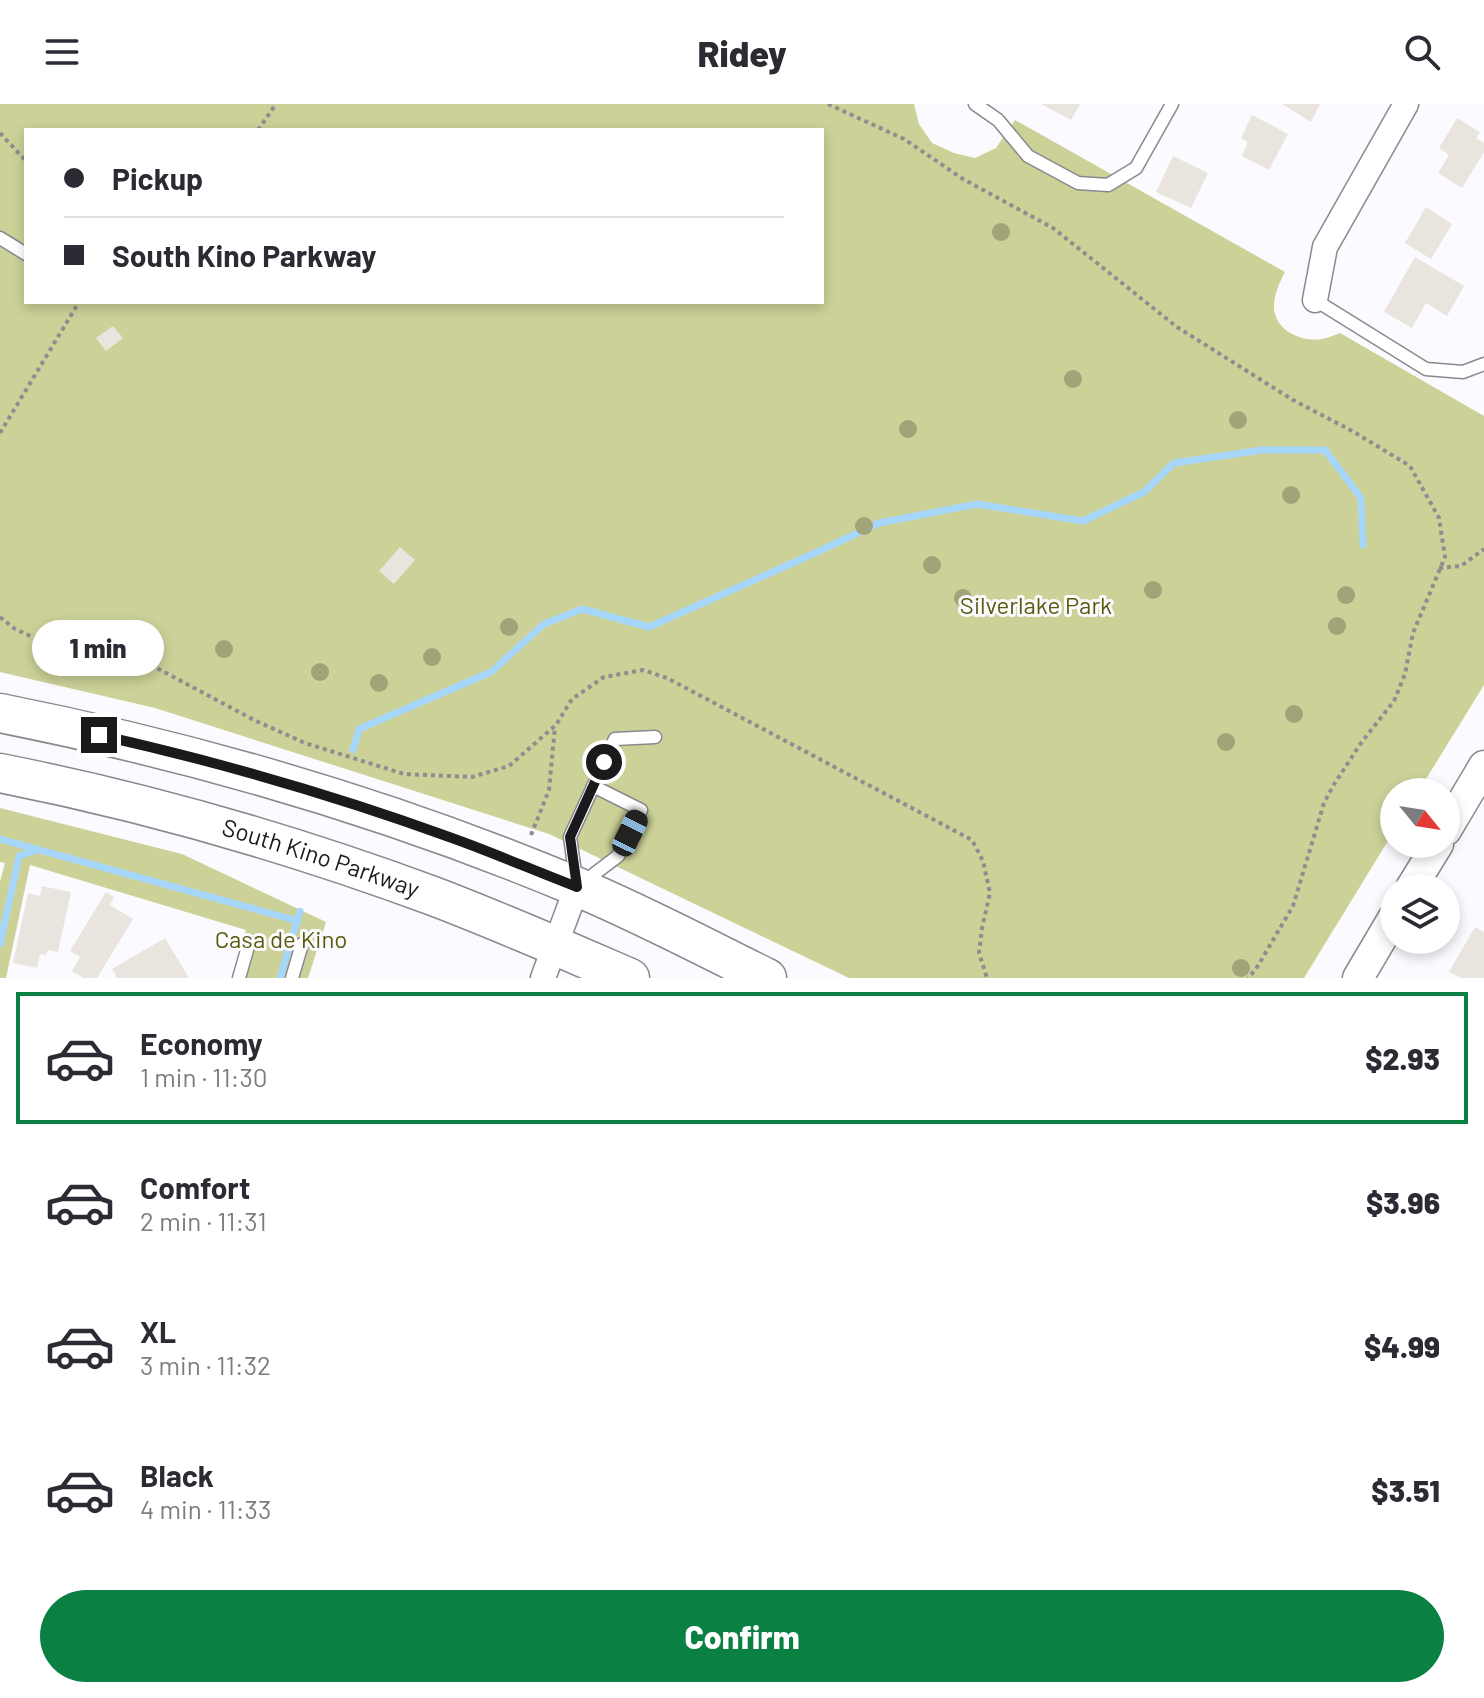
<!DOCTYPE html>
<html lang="en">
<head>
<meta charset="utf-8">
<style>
	body { margin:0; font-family:Barlow,sans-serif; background:#f2f2f3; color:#2b2b33; height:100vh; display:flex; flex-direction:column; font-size:30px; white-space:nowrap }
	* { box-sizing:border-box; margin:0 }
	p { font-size:26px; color:#7c7c81 }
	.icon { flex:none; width:44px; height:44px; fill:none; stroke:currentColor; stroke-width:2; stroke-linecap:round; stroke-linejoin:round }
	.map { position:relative; height:874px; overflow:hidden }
	.sheet { display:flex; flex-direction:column; background:#fff; flex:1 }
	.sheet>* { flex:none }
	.hud { position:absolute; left:24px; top:24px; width:800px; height:176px; border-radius:0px; box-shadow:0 4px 12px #0003; display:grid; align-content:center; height:176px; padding:0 40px; background:#fff }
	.needle { width:52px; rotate:120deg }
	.tools { position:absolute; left:1380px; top:674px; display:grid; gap:16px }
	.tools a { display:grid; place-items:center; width:80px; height:80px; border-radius:50%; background:#fff; box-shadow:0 4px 12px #0003; font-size:40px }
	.end { position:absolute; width:36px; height:36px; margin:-18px; border:10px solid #1a191b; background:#fff; box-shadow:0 0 0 4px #fff }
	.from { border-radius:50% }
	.bubble { position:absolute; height:56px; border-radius:28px; background:#fff; box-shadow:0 4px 12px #0003; font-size:26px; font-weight:800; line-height:56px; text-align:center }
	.car { position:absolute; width:24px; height:48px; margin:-24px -12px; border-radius:10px; box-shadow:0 0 6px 2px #0007; background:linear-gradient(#222 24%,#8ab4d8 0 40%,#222 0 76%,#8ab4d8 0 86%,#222 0) }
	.hud b { display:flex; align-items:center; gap:28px; height:76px; font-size:30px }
	.hud b+b { border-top:2px solid #e1e1e2 }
	.hud i { width:20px; height:20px; background:#2b2b33 }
	ul { padding:14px 0 0; list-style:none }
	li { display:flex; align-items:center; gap:24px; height:132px; margin:0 16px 12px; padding:0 24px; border:4px solid transparent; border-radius:0px }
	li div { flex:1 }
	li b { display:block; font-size:30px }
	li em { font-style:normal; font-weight:800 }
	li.active { border-color:#0b8043 }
	li>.icon { width:72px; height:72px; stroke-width:1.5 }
	.cta { display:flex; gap:16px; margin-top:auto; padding:16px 40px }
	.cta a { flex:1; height:92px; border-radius:48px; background:#0b8043; color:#fff; font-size:32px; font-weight:800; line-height:92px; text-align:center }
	header { display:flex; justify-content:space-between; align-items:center; height:104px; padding:0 40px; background:#fff; font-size:36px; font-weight:800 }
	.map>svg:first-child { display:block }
	.green { fill:#ccd198; fill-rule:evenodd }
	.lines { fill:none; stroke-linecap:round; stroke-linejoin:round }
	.stream { stroke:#a7d6fb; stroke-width:7 }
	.building { fill:#eae4df }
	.service-casing { stroke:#8a898f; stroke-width:15 }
	.minor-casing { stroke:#8a898f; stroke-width:27 }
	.tertiary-casing { stroke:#8a898f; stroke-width:33 }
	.primary-casing { stroke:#8a898f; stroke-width:41 }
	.path { stroke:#8e8d90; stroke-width:4; stroke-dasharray:4 4; stroke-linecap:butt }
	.service { stroke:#fff; stroke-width:12 }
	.minor { stroke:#fff; stroke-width:24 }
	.tertiary { stroke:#fff; stroke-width:30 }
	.primary { stroke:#fff; stroke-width:38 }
	.tree { fill:#a1a378 }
	.route { stroke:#1a191b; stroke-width:10 }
	.labels { text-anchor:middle; stroke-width:6; stroke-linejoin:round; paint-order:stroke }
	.park-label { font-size:24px; fill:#585b0b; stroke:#fbfafe }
	.street-label { font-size:24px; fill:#1a191b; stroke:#fbfafe }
</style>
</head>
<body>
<header><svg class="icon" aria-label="menu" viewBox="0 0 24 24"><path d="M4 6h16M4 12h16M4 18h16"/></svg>Ridey<svg class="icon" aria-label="search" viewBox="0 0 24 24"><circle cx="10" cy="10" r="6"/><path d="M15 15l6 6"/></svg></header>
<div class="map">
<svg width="1484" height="874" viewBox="0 0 1484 874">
	<rect width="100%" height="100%" fill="#fbfafe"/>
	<g class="green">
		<path d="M0,0H914L919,20L932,39L954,49L975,54L996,44L1015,16L1285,168C1279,179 1271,198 1275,210C1280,229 1304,238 1322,235C1328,234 1334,231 1340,229L1484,312V581L1418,688H1394V727L1304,874H849L549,730L155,604L0,568ZM26,26H822V198H26Z"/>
		<path d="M0,704L182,750L326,818L308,874H232L246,826L30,761L6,874H0V778L5,759L0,758Z"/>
	</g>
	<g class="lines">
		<g class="stream">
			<path d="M353,646L359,625L491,568L544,520L582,505L649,523L815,449L879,419L977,400L1083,417L1144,388L1174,359L1262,346H1325L1361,394L1363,441"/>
			<path d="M0,735L298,817"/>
			<path d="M0,840L19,752L37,746"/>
			<path d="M280,874L300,807"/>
		</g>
	</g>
	<g class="building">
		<path d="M1041,0H1080L1071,16Z"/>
		<path d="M1282,0H1320L1311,18Z"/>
		<path d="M1252,11L1288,30L1269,66L1242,52L1248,38L1241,34Z"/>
		<path d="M1457,14L1480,28L1476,34L1484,39V48L1462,84L1438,69L1449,51L1439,44Z"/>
		<path d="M1173,52L1208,69L1191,104L1156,88Z"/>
		<path d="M1426,103L1452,120L1431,155L1405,139Z"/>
		<path d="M1415,153L1464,182L1447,212L1426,199L1412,224L1384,208Z"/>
		<path d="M113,222L123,234L106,247L96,234Z"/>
		<path d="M400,443L415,456L394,480L379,467Z"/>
		<path d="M42,782L71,788L58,848L48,846L46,851L40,850L37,864L13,859L28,789L40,792Z"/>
		<path d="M106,788L114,793L110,801L133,815L97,874H84L72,867L80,853L70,847Z"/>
		<path d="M1475,823L1484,828V874H1461L1449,868Z"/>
		<path d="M165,834L189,874H117L112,865Z"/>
	</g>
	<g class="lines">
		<g class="service-casing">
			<g id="service">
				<path d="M975,0L998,16L1028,52L1078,79L1108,81L1136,64L1172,0"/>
				<path d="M0,134L26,150"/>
				<path d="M1315,196L1426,265L1463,268L1484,260"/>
				<path d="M593,682L641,706L618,752L577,783L570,733L615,635L655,633"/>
				<path d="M239,874L247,846"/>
				<path d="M292,874L302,840"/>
			</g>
		</g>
		<g class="minor-casing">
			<g id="minor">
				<path d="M1315,196L1325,143L1406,0"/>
				<path d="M543,874L577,783"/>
			</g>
		</g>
		<g class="tertiary-casing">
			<g id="tertiary">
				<path d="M1446,726L1484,662"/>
				<path d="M1411,784L1438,740"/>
				<path d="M1358,874L1394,813"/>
			</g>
		</g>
		<g class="primary-casing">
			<g id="primary">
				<path d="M0,609C196,648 391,705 575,782C640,809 704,843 767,874"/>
				<path id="s1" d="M0,669C147,698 292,740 433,792C499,817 565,846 630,874"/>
			</g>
		</g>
		<g class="path">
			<path d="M828,0L904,35L963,75L1053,124L1177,223L1293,296L1354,328L1410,362L1439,414L1445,453L1413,529L1405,570L1394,597L1361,639L1333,682L1324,699L1293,802L1256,865L1248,874"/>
			<path d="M258,26L276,0"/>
			<path d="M0,29L26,57"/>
			<path d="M0,329L79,198"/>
			<path d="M1439,464L1461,462L1484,445"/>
			<path d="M0,513L15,525L48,540L106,550L153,562L254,616L305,639L404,670L472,673L509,662L556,621L572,595L604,573L643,566L667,574L972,736L983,757L990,789L982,824L979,849L987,874"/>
			<path d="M531,731L549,686L555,623"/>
		</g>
		<use href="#service" class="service"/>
		<use href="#minor" class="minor"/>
		<use href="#tertiary" class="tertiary"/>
		<use href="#primary" class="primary"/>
	</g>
	<g class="tree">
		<circle cx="1001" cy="128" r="9"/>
		<circle cx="1073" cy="275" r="9"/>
		<circle cx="1238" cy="316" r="9"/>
		<circle cx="908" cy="325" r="9"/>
		<circle cx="1291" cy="391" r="9"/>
		<circle cx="864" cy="422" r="9"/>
		<circle cx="932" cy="461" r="9"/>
		<circle cx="1153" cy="486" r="9"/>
		<circle cx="1346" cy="491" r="9"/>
		<circle cx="963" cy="494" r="9"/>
		<circle cx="1337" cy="522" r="9"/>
		<circle cx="509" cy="523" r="9"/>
		<circle cx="224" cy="545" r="9"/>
		<circle cx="432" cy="553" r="9"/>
		<circle cx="320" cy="568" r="9"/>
		<circle cx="379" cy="579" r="9"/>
		<circle cx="1294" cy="610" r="9"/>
		<circle cx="1226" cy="638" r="9"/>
		<circle cx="1241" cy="864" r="9"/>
	</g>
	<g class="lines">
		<path class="route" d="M99,631C219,658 337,692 452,734C494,749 535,767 577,783L570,733L604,658"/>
	</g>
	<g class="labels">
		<g class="park-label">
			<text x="1036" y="510">Silverlake Park</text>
			<text x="281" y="844">Casa de Kino</text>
		</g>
		<g class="street-label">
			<text dy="8" stroke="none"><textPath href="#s1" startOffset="332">South Kino Parkway</textPath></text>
		</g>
	</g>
</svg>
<div class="tools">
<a><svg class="needle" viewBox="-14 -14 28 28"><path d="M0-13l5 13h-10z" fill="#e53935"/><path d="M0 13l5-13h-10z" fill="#7c7c81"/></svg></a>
<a><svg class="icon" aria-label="layers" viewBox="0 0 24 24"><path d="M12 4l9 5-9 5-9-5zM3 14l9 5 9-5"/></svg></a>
</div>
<i class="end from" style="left:604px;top:658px"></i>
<i class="end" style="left:99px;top:631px"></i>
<div class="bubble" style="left:32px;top:516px;width:132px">1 min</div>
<i class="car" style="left:630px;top:729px;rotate:26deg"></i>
<div class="hud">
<b><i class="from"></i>Pickup</b>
<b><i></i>South Kino Parkway</b>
</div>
</div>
<section class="sheet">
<ul>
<li class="active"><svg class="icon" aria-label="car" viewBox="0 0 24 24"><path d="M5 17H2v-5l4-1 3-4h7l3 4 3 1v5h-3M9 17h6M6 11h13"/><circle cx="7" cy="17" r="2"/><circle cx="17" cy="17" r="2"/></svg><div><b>Economy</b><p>1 min · 11:30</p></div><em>$2.93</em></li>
<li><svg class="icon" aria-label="car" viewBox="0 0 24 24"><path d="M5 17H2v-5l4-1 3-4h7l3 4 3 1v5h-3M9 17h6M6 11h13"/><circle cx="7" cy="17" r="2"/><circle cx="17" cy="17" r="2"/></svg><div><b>Comfort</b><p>2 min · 11:31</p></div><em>$3.96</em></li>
<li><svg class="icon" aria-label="car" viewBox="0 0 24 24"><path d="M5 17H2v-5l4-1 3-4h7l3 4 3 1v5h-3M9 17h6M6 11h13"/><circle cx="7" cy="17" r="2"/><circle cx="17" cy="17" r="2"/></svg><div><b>XL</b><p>3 min · 11:32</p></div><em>$4.99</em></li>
<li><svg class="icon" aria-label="car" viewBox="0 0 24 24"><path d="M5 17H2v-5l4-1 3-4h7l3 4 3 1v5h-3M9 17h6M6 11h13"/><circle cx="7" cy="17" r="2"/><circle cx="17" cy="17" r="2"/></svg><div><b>Black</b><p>4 min · 11:33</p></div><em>$3.51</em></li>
</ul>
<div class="cta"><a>Confirm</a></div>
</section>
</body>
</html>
